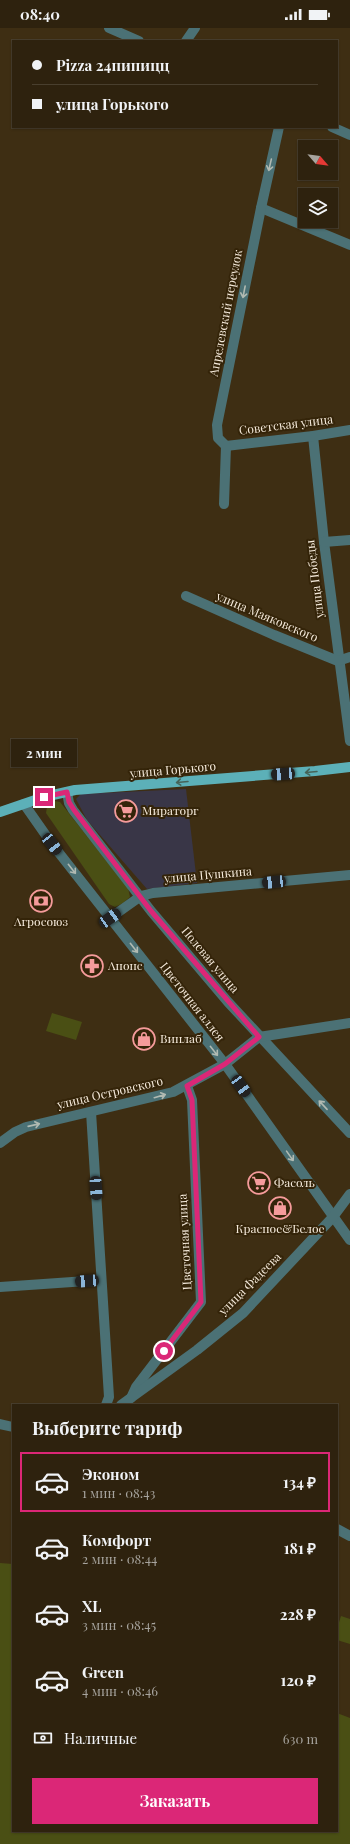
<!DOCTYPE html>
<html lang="ru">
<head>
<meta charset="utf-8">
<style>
	body { margin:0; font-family:"Playfair Display",serif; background:#3a2f1c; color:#f1f3f6; height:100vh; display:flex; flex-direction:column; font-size:15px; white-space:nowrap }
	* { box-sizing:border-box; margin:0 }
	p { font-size:13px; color:#a7a49e }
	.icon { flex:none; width:22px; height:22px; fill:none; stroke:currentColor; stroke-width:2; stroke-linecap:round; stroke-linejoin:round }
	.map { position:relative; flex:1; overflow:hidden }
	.sheet { position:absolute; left:12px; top:1376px; width:326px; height:428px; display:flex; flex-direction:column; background:#2e220e; border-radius:0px; box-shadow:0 1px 3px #0004,0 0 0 1px #493f2e }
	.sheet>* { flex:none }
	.top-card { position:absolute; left:12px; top:12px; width:326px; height:88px; border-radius:0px; box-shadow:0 1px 3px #0004,0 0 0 1px #493f2e; display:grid; align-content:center; height:88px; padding:0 20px; background:#2e220e }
	.needle { width:26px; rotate:118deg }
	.buttons { position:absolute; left:298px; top:112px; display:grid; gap:8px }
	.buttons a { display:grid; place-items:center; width:40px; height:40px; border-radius:0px; background:#2e220e; box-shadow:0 1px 3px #0004,0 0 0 1px #493f2e; font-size:20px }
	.end { position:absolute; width:18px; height:18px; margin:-9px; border:5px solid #db2777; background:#fff; box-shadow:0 0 0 2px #fff }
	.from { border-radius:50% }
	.bubble { position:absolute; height:28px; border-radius:0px; background:#2e220e; box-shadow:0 1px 3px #0004,0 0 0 1px #493f2e; font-size:13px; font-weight:700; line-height:28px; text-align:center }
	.car { position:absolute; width:12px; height:24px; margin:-12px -6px; border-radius:5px; box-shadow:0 0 3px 1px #0007; background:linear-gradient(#222 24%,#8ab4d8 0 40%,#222 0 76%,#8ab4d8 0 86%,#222 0) }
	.top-card b { display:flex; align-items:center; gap:14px; height:38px; font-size:15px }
	.top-card b+b { border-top:1px solid #493f2e }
	.top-card i { width:10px; height:10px; background:#f1f3f6 }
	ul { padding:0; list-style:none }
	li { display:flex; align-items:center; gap:12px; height:60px; margin:0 8px 6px; padding:0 12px; border:2px solid transparent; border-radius:0px }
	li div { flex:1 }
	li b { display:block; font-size:15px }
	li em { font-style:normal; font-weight:700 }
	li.on { border-color:#db2777 }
	li>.icon { width:36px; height:36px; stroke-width:1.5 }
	h2 { padding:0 20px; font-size:18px; line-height:48px }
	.pay { display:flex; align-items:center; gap:10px; height:44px; padding:0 20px; font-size:15px }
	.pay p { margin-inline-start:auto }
	.button { display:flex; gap:8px; margin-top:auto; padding:8px 20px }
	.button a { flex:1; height:46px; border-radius:0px; background:#db2777; color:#fff; font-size:16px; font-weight:700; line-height:46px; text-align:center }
	.status { display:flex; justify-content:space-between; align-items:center; height:28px; padding:0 20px; background:#2e220e; direction:ltr }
	.status svg { height:11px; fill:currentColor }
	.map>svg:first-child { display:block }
	.commercial { fill:#393647 }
	.green { fill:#4a4f14 }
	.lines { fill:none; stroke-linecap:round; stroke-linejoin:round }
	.minor { stroke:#4b7175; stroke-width:10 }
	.major { stroke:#5cb0b8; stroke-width:10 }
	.oneway { stroke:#b1bab2 }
	.oneway2 { stroke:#466358 }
	.route { stroke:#db2777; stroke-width:5 }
	.labels { text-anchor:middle; stroke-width:4; stroke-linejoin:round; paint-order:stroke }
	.street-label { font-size:12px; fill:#f5eadb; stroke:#342409 }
	.poi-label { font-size:12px; fill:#f5eadb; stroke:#342409; text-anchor:start }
</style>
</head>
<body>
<div class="status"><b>08:40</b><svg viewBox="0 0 49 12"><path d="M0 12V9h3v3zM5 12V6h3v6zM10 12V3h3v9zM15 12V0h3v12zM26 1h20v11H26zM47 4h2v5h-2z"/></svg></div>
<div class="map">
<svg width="350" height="1816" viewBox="0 0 350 1816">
	<rect width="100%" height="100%" fill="#3e2e13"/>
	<path class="commercial" d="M186,761L197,855L147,861L87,792L76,771L81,766Z"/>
	<g class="green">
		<path d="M55,773L60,774L128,860L130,869L123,875L115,879L109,876L46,785L47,779Z"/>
		<path d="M52,985L82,994L76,1012L46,1003Z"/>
		<path d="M0,1535L13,1536V1803H337V1685L350,1690V1816H0Z"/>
		<path d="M341,1588L350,1591V1616L337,1612V1601Z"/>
	</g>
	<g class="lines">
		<g class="minor">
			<path d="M109,0L139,13"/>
			<path d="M186,13L195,0"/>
			<path d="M332,99L350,107"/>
			<path d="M261,180L350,217"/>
			<path d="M313,408L324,514L350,713"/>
			<path d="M226,418L313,408L350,402"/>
			<path d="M224,476L226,418L218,410L217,397L261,180L279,99"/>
			<path d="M324,514L350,512"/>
			<path d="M186,568L274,607L338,633L350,629"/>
			<path d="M67,764L69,775L73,782L151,883L228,974L350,1105"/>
			<path d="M24,776L52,816L225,1036L350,1212"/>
			<path d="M110,890L141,868L153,865L350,847"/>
			<path d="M91,1084L109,1369L106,1377"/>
			<path d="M0,1115L15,1104L26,1099L173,1064L225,1036L259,1009L350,995"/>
			<path d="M0,1259L101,1252"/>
			<path d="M131,1370L136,1359L201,1274L192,1072L187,1058"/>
			<path d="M121,1377L197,1322L243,1285L333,1189L350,1166"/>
			<path d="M0,1396L13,1399"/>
			<path d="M337,1501L350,1508"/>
		</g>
		<path class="major" d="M0,784L44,769L75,762L315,743L350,739"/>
	</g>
	<defs><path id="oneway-shaft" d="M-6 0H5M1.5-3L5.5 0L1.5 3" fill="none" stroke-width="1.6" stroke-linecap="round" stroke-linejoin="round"/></defs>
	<g class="oneway">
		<use href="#oneway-shaft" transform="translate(270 137) rotate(103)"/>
		<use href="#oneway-shaft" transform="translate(244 264) rotate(101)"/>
		<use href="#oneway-shaft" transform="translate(72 841) rotate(52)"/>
		<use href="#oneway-shaft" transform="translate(134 920) rotate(52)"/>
		<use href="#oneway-shaft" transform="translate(214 1023) rotate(52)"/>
		<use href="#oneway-shaft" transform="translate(160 1068) rotate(-16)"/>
		<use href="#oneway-shaft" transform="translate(323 1077) rotate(-133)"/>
		<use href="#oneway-shaft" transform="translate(34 1097) rotate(-13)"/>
		<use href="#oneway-shaft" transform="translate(290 1128) rotate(55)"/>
	</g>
	<g class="oneway2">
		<use href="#oneway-shaft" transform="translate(311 744) rotate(175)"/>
		<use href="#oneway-shaft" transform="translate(182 754) rotate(175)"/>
	</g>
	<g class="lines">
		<path class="route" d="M44,769L67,764L69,774L74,782L151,883L259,1009L225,1036L187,1058L192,1072L201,1274L164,1323"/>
	</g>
	<defs>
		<g id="supermarket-ring" transform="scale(1.15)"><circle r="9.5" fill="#342409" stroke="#f59b9b" stroke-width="1.5"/><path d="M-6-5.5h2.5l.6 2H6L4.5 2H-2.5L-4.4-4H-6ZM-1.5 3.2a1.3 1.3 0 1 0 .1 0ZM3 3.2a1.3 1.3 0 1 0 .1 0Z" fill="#f59b9b"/></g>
		<g id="bank-ring" transform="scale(1.15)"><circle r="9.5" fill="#342409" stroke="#f59b9b" stroke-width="1.5"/><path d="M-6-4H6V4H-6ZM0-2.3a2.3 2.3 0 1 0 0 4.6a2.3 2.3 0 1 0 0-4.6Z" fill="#f59b9b"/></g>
		<g id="pharmacy-ring" transform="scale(1.15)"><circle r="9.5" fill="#342409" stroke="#f59b9b" stroke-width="1.5"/><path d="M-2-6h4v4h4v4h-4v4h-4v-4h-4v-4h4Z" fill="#f59b9b"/></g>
		<g id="shop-ring" transform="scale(1.15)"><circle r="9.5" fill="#342409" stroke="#f59b9b" stroke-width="1.5"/><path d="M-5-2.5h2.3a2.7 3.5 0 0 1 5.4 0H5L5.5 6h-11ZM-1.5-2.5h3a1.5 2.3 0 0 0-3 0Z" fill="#f59b9b"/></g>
	</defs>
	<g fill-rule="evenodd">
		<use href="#supermarket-ring" x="126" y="783"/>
		<use href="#bank-ring" x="41" y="873"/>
		<use href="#pharmacy-ring" x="92" y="938"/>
		<use href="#shop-ring" x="144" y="1011"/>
		<use href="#supermarket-ring" x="259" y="1155"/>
		<use href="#shop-ring" x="280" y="1180"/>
	</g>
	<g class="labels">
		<g class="street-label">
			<text transform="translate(226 285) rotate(-79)" y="4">Апрелевский переулок</text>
			<text transform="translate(286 397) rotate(-7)" y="4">Советская улица</text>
			<text transform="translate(315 551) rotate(-97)" y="4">улица Победы</text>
			<text transform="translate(267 589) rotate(23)" y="4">улица Маяковского</text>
			<text transform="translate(173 742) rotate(-5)" y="4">улица Горького</text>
			<text transform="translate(208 847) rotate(-5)" y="4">улица Пушкина</text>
			<text transform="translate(210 932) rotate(50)" y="4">Полевая улица</text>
			<text transform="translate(192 974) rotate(52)" y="4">Цветочная аллея</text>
			<text transform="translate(110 1065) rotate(-13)" y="4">улица Островского</text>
			<text transform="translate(185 1214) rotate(-93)" y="4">Цветочная улица</text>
			<text transform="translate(250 1256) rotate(-45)" y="4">улица Фадеева</text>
		</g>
		<g class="poi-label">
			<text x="142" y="787">Мираторг</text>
			<text x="41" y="898" text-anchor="middle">Агросоюз</text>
			<text x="108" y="942">Анонс</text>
			<text x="160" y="1015">Винлаб</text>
			<text x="274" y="1159">Фасоль</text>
			<text x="280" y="1205" text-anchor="middle">Красное&amp;Белое</text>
		</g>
	</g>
</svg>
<div class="buttons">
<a><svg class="needle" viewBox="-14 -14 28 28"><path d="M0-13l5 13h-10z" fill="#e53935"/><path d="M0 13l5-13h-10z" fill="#a7a49e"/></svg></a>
<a><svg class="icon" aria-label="layers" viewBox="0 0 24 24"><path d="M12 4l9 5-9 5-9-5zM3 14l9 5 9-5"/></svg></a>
</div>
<i class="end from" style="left:164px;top:1323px"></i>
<i class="end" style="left:44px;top:769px"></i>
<div class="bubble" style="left:11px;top:711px;width:66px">2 мин</div>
<i class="car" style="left:283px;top:746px;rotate:266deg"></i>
<i class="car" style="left:52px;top:816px;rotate:142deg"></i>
<i class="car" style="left:274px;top:854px;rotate:264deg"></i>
<i class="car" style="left:110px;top:890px;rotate:55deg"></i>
<i class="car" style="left:241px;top:1058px;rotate:144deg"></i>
<i class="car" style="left:96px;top:1160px;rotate:176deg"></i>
<i class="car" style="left:87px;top:1253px;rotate:266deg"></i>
<div class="top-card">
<b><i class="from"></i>Pizza 24пипицц</b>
<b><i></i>улица Горького</b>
</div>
<section class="sheet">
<h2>Выберите тариф</h2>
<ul>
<li class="on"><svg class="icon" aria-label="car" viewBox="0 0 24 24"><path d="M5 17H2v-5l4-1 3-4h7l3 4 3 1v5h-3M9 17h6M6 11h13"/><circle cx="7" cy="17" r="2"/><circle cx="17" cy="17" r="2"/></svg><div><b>Эконом</b><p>1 мин · 08:43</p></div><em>134 ₽</em></li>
<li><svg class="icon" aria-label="car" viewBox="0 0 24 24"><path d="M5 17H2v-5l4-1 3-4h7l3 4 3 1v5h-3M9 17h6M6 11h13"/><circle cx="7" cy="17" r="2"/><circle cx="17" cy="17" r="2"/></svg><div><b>Комфорт</b><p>2 мин · 08:44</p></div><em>181 ₽</em></li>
<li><svg class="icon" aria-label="car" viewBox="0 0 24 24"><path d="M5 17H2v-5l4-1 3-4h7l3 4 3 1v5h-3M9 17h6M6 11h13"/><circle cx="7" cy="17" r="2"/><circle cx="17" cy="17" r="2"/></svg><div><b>XL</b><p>3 мин · 08:45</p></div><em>228 ₽</em></li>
<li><svg class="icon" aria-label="car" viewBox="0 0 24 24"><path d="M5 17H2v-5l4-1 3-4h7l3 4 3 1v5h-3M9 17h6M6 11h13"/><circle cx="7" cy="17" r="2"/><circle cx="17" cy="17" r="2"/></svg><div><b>Green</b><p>4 мин · 08:46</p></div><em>120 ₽</em></li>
</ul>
<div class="pay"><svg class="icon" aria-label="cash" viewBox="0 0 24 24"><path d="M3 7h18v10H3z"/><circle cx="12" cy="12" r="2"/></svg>Наличные<p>630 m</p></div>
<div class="button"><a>Заказать</a></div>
</section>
</div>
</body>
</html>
